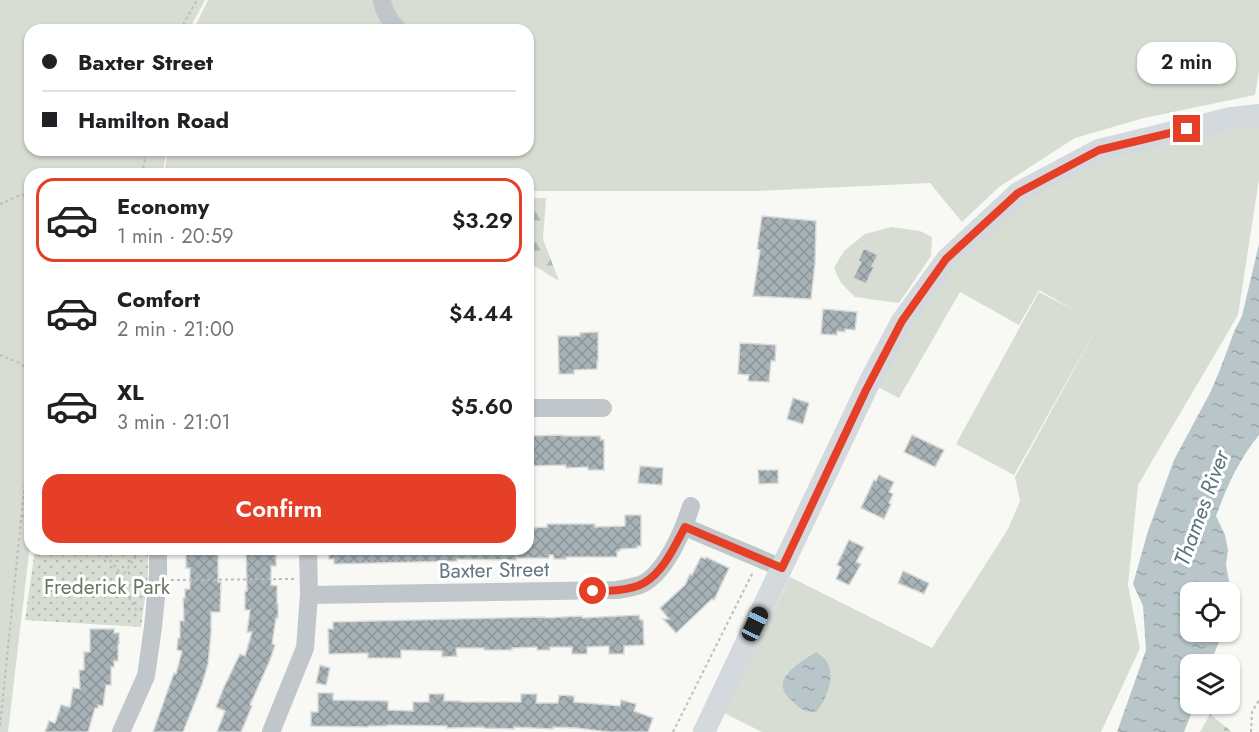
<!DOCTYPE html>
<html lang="en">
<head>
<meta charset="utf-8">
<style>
	body { margin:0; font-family:Jost,sans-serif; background:#f2f2f2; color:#202124; height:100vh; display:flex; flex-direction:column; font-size:22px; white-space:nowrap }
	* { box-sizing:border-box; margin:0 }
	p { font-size:20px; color:#757577 }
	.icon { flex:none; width:33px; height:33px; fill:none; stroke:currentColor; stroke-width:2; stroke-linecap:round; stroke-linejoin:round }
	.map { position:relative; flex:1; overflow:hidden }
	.drawer { position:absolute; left:24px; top:168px; width:510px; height:387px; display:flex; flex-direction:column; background:#fff; border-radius:18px; box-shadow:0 2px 4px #0004 }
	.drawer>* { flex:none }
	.hud { position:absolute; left:24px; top:24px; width:510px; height:132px; border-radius:18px; box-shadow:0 2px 4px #0004; display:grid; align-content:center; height:132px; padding:0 18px; background:#fff }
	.buttons { position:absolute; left:1180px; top:582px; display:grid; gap:12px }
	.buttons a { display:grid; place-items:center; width:60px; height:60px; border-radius:12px; background:#fff; box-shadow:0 2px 4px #0004; font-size:30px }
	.end { position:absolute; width:27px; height:27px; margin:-14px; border:8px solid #e54027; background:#fff; box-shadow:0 0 0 3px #fff }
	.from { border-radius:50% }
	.bubble { position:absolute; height:42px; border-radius:18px; background:#fff; box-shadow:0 2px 4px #0004; font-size:20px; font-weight:600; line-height:42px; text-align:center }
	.car { position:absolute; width:18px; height:36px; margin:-18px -9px; border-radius:8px; box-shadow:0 0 4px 2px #0007; background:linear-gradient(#222 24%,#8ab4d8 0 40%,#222 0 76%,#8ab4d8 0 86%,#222 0) }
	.hud b { display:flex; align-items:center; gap:21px; height:57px; font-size:22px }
	.hud b+b { border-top:2px solid #e0e0e0 }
	.hud i { width:15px; height:15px; background:#202124 }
	ul { padding:10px 0 0; list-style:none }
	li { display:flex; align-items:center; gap:18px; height:84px; margin:0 12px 9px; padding:0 6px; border:3px solid transparent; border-radius:18px }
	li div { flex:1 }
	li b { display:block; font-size:22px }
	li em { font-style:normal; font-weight:600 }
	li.current { border-color:#e54027 }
	li>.icon { width:54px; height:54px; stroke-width:1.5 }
	.primary-button { display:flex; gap:12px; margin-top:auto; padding:12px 18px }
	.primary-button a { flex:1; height:69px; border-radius:18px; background:#e54027; color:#fff; font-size:24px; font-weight:600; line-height:69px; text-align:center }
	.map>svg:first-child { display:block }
	.grass { fill:#d8ddd4 }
	.forest { fill:url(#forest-firs) }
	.park { fill:url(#park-dots) }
	.water { fill:url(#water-ripples) }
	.building { fill:url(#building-cross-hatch); stroke:#d9d9d7; stroke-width:1.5 }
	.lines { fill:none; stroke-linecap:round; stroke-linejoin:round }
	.path { stroke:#babec0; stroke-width:2; stroke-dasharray:3 3; stroke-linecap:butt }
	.minor { stroke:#c0c6c9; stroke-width:18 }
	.major { stroke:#d3d9dc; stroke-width:22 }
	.route { stroke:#e54027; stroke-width:8 }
	.labels { text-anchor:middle; stroke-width:6; stroke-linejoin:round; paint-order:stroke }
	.street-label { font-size:21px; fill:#627680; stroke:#fff }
	.park-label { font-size:21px; fill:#687861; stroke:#fff }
	.water-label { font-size:22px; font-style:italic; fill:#5d767b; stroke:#fff }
</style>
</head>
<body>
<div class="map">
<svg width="1259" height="732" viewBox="0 0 1259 732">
	<defs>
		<pattern id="forest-firs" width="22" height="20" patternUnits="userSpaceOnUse" patternTransform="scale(1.5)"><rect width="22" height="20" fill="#d8ddd4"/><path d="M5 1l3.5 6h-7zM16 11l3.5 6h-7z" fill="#b3b8b1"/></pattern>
		<pattern id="park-dots" width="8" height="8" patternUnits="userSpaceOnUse" patternTransform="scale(1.5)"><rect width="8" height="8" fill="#d8ddd4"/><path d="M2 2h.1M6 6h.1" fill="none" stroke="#b3b8b1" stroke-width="1.8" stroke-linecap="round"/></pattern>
		<pattern id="water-ripples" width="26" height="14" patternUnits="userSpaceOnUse" patternTransform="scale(1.5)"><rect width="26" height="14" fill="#b8c6c9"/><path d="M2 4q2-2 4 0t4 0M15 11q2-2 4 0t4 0" fill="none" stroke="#99a5a8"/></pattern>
		<pattern id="building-cross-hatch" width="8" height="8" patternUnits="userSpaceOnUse" patternTransform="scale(1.5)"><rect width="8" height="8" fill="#a7b2b6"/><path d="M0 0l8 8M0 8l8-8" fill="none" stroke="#8b9599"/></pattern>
	</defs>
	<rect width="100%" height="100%" fill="#f8f8f5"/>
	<g class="grass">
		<path d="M0,0H205L189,30H30V150H166L163,174H30V545L8,732H0Z"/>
		<path d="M208,0H1259V71L1255,95L1144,118L1075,138L999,187L962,222L930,183L759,191H528V174H164L168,150H528V30H193Z"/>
		<path d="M1259,122V179L1238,315L1138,485L1128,585L1140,648L1101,732H762L724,713L790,577L932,648L1008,529L1020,501L1015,477L1099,324L1014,475L956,444L1039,292L1077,312L1039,290L1019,325L960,292L899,398L878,387L911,327L955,266L1024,200L1102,158Z"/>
		<path d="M891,227L920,231L932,237L931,256L899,303L855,297L841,283L834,268L844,251L865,234Z"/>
	</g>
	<g class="forest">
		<path d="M528,198H546L543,239L559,281L528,262Z"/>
		<path d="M1210,714L1232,732H1200Z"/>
	</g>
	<path class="park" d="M35,549H148V575L141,627L25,620Z"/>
	<g class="water">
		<path d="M1259,244V435C1238,461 1227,486 1216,516L1225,535L1228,550L1226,565L1232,597L1230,607V592H1191V632H1223L1210,664H1191V704H1195L1184,732H1117L1146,650L1143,606L1133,584L1148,531L1174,460L1211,391L1221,367L1234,332L1242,316Z"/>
		<path d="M816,652C820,655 825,658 827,662C836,677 826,701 816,712C802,712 801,709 791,700C768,679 800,663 816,652Z"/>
	</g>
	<g class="building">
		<path d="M762,216L816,221L815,263L811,299L753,296L760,250L757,249Z"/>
		<path d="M864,248L878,255L872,266L874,267L866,284L853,278L861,262L858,261Z"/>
		<path d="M823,309L857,312L855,330L845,329V332L837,331V335L821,334Z"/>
		<path d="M598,332V361H597V369L574,370V374H559L558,336H580V333Z"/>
		<path d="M740,343L776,345L775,361H771L769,382L748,381L749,375L738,374Z"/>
		<path d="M793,398L809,403L803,424L787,419Z"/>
		<path d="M563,435V436H600L601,440H604V470H588V467L566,468V465L528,466V436Z"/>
		<path d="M912,435L944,450L935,467L904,452Z"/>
		<path d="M640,466L663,468L662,485L638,483Z"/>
		<path d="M758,470H778V483L759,484Z"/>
		<path d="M879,475L894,482L889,492L893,494L889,503L891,504L884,519L861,508L874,480L876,481Z"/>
		<path d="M625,515H641V546H637V548L620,549V551H617V557H566V559H554L553,555H549V558H516V560L457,559V561L334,564V559H329V549H528V528L547,527V524H595V527L625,526Z"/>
		<path d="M849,540L864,547L856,562L861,564L849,585L836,579L841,567L837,565Z"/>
		<path d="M186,549H218V582H221L220,612H211V634L208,664L202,684L183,732H153L174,673L176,674L182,651L177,650L178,638H180V621H184L183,598H185V589H190V568H186Z"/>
		<path d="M246,549H276V566H271V585L277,586V604H278V618H276L272,644L275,645L270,660L250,705L252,706L241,732H217L225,711L216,707L224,687L240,654L245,656L252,632H247L250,610H245V591H247Z"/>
		<path d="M701,557L705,559L706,557L729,568L714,600L712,599L676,633L663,619H669L660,608L685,585L690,574L692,575Z"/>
		<path d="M903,571L929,583L924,594L898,583Z"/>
		<path d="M639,615L640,620H643L644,645L624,646V654H609V646L587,647V654H572V647H550V650H537V647L512,648V650H484V648H456L457,656L442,657V651L401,650V658H368V653L329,654L328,629H333V622L545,617V618L582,616V618Z"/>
		<path d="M90,629H114V633H119V644H118V661H114V667H111V685H106L103,706L98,705V708H95L88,732H45L49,721L55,723L61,705L70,707L73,688L80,689L79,670H84V652H90Z"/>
		<path d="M320,665L330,668L326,685L316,683Z"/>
		<path d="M318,693H333V700L388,701V710L413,711V702H429V694H444V701H461V702H521V694H537L536,703H558L559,695L574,696V702L620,706L621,700L636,704L634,711L653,718L648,732H609L577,728L553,727V729L514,727V729L484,728V727L447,728V726L388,725L387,726H368V727L311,726V712H318Z"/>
	</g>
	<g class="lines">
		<g class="path">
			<path d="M180,30L197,0"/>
			<path d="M142,174L147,150"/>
			<path d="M0,204L18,196L30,194"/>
			<path d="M0,355L22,364L30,376"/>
			<path d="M21,516L30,517"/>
			<path d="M78,549L102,551L123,576"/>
			<path d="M171,580L294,579"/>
			<path d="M120,582L138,613"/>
			<path d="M94,590L109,587L119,581L141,549"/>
			<path d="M0,726L30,432"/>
			<path d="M673,732L753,572"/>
			<path d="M1251,732L1252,712L1259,700"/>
		</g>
		<g class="minor">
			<path d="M382,0C383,11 391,23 399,30"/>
			<path d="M528,408H603"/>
			<path d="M685,527L782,568"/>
			<path d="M309,595L617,590C624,589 633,587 640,585C665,575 684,529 691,506"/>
			<path d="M121,732L146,676L153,627L158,576V549"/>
			<path d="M271,732L305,648L309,595L308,549"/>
		</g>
		<path class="major" d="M704,732L869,383L902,321L947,259L1018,193L1099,150L1231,118L1259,115"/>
	</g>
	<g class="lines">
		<path class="route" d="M593,591C608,591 630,591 644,583C664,571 674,547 685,527L782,568L866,390L902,321L946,259L1018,193L1099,150L1187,129"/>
	</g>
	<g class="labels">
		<g class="street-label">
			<text transform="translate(494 570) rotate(-1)" y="7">Baxter Street</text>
		</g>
		<g class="park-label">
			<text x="107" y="594">Frederick Park</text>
		</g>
		<g class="water-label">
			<text transform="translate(1201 508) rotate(-70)" y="8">Thames River</text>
		</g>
	</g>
</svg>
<div class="buttons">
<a><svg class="icon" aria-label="locate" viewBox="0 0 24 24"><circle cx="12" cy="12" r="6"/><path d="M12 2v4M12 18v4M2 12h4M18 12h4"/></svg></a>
<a><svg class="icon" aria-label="layers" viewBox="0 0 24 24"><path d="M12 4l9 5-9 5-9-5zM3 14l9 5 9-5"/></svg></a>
</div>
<i class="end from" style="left:593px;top:591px"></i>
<i class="end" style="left:1187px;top:129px"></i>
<div class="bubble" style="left:1137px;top:42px;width:99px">2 min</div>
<i class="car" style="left:755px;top:624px;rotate:25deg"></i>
<div class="hud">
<b><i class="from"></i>Baxter Street</b>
<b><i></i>Hamilton Road</b>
</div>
<section class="drawer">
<ul>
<li class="current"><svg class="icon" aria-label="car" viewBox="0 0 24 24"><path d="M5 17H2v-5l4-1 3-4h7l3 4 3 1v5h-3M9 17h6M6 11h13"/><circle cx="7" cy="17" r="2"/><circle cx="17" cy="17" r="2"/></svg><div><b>Economy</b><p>1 min · 20:59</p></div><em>$3.29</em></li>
<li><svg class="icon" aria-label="car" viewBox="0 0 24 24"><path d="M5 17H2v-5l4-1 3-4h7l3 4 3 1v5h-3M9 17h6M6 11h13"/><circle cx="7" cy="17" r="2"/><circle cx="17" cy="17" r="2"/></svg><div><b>Comfort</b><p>2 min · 21:00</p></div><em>$4.44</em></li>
<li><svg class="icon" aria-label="car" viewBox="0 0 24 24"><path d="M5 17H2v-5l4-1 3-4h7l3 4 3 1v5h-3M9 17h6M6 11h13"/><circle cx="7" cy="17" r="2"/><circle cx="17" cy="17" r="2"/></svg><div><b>XL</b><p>3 min · 21:01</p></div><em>$5.60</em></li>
</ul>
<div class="primary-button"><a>Confirm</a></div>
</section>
</div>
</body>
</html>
